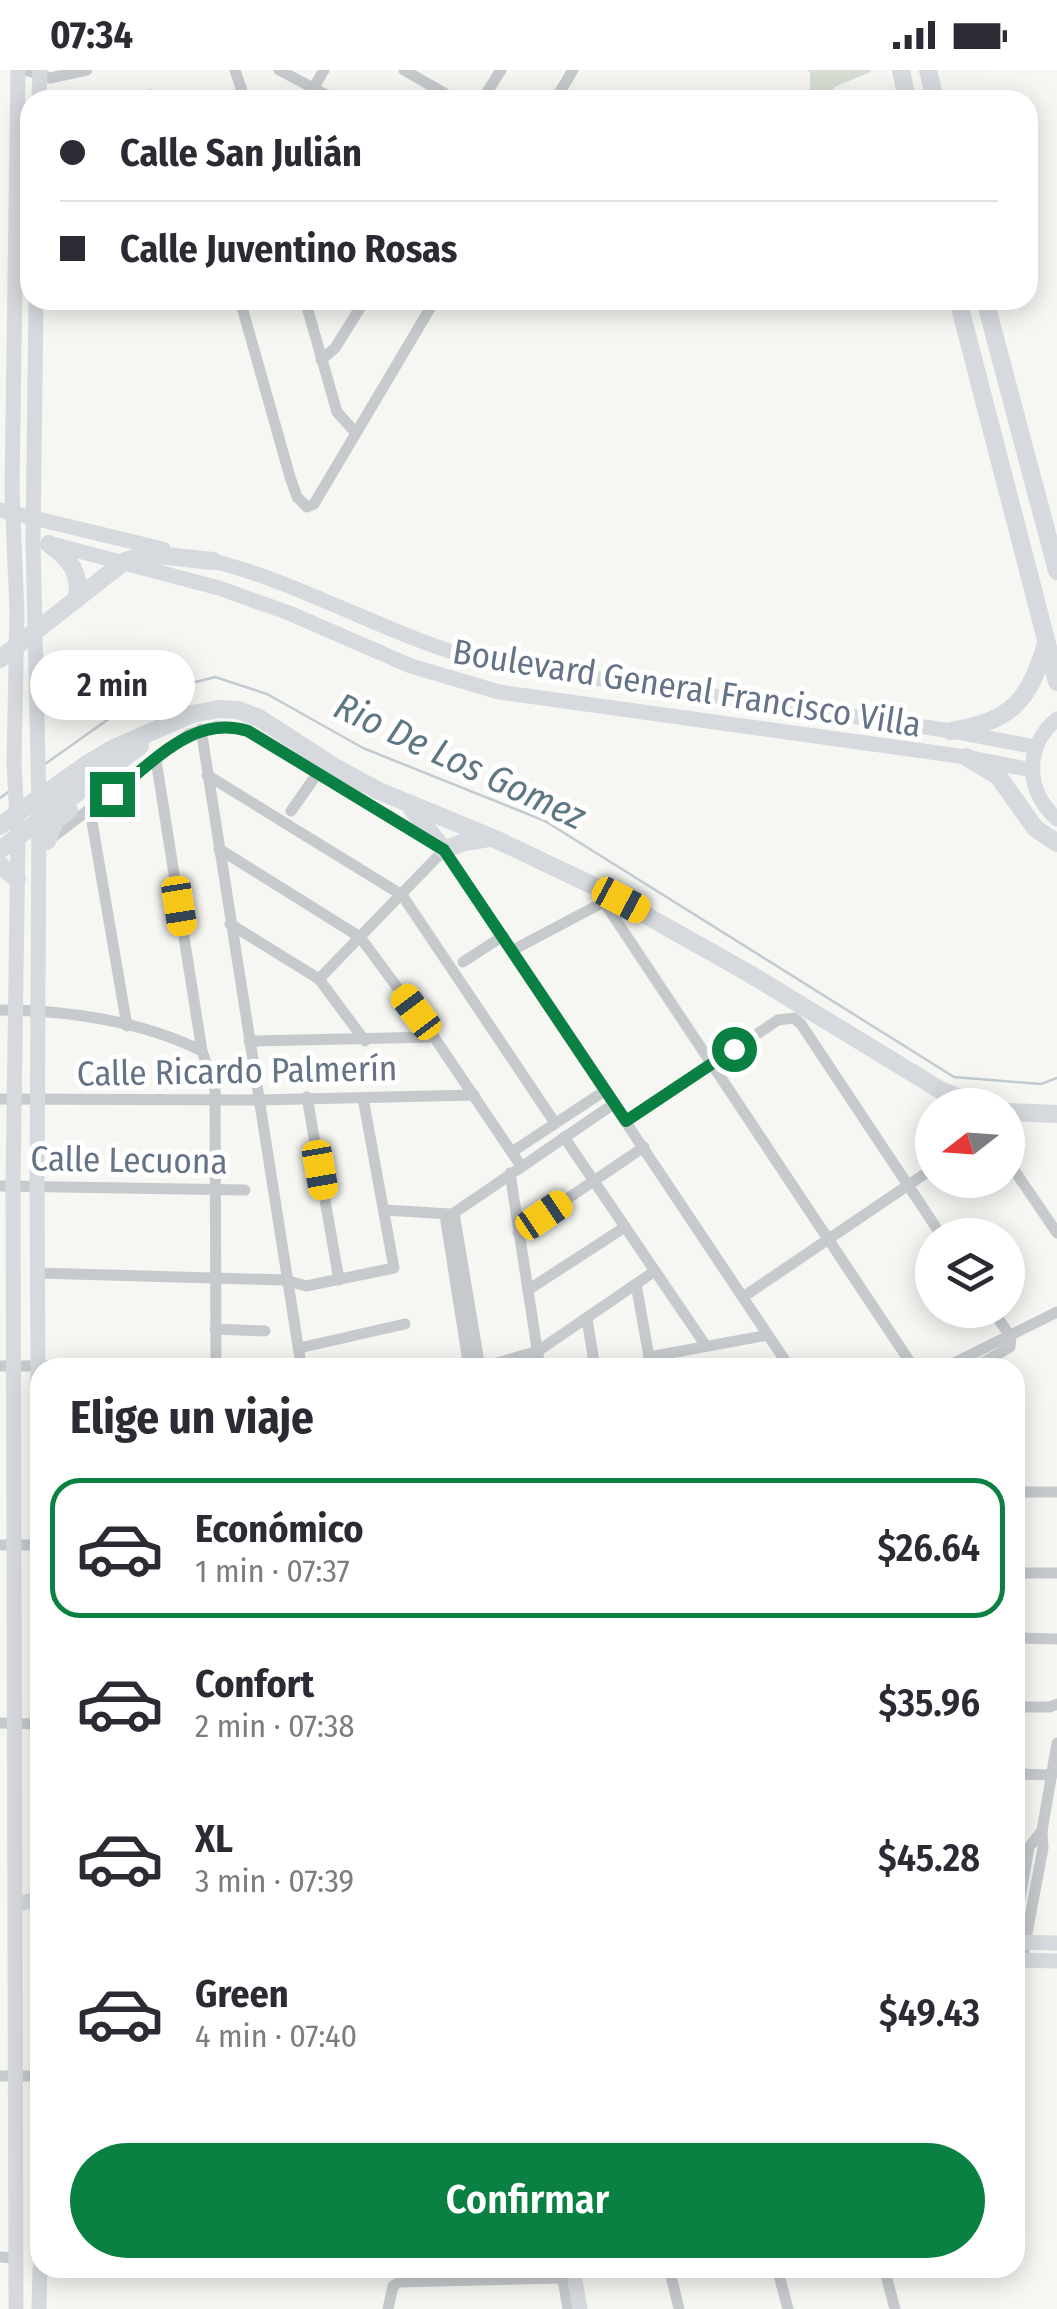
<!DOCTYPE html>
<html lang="es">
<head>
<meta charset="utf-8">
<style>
	body { margin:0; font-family:"Fira Sans Condensed",sans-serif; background:#f7f7f7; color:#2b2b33; height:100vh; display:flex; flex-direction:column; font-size:38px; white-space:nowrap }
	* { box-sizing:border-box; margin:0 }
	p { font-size:32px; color:#7c7c81 }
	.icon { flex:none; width:55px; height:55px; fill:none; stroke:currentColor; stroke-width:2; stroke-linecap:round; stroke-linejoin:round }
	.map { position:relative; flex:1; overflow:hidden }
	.side { position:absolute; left:30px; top:1288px; width:995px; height:920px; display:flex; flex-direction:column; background:#fff; border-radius:30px; box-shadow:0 5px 25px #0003 }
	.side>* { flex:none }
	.hud { position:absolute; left:20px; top:20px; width:1018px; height:220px; border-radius:30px; box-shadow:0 5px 25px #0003; display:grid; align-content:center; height:220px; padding:0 40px; background:#fff }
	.needle { width:65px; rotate:253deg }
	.tools { position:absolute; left:915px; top:1018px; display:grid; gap:20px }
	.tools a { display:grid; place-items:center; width:110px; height:110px; border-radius:50%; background:#fff; box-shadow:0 5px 25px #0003; font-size:50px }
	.end { position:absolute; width:45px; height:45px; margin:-22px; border:12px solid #0b8043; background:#fff; box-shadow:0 0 0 5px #fff }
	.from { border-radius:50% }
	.bubble { position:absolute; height:70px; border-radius:35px; background:#fff; box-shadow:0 5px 25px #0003; font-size:32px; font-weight:600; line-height:70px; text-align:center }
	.car { position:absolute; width:30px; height:60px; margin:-30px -15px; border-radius:12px; box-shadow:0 0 8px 2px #0007; background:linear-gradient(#f5c518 24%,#345 0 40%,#f5c518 0 76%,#345 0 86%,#f5c518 0) }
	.hud b { display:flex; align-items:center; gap:35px; height:95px; font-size:38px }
	.hud b+b { border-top:2px solid #e1e1e2 }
	.hud i { width:25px; height:25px; background:#2b2b33 }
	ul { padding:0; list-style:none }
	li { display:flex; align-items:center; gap:30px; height:140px; margin:0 20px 15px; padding:0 20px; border:5px solid transparent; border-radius:30px }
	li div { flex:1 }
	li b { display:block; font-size:38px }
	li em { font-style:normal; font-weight:600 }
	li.selected { border-color:#0b8043 }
	li>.icon { width:90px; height:90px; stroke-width:1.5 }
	h2 { padding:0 40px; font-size:45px; line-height:120px }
	.button { display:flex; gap:20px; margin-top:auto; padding:20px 40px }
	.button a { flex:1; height:115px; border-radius:60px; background:#0b8043; color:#fff; font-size:40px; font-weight:600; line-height:115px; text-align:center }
	.status { display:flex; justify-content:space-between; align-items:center; height:70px; padding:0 50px; background:#fff; direction:ltr }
	.status svg { height:28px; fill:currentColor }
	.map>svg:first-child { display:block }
	.green { fill:#d7dfd4 }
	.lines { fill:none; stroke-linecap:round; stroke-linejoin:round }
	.stream { stroke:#c2cbd1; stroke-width:2.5 }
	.street { stroke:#c6cacd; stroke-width:11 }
	.secondary { stroke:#d6dadf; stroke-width:15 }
	.primary { stroke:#d6dadf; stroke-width:18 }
	.route { stroke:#0b8043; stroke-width:12 }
	.labels { text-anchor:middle; stroke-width:10; stroke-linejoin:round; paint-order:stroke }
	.street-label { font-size:35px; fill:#647486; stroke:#fff }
	.water-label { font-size:38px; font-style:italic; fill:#5f7683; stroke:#fff }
</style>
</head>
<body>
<div class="status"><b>07:34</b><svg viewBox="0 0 49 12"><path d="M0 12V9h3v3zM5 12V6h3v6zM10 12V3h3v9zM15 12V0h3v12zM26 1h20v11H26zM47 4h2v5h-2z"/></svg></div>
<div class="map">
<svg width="1057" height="2239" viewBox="0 0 1057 2239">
	<rect width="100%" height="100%" fill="#f6f7f3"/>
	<path class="green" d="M806,0H870L871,2L834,17L829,30H820L810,24V2Z"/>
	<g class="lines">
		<g class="stream">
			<path d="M45,694L141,626L215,607L267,624L363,678L545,751L954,1007L1041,1014L1057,1008"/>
			<path d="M0,728L11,720"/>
		</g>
		<g class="street">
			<path d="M26,0L50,8L87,0"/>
			<path d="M235,0L245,30"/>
			<path d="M279,0L336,30"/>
			<path d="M404,0L456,30"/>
			<path d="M314,17L324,0"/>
			<path d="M150,25L159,30"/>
			<path d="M482,30L501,0"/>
			<path d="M555,30L573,0"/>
			<path d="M240,230L290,407L297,427L307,437L314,434L435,230"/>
			<path d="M305,230L337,342L355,362"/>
			<path d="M321,290L335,278L365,230"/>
			<path d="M156,690L202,981L215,1018L216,1298"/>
			<path d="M207,705L402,825L555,1053"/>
			<path d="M90,740L127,956"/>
			<path d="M291,741L317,704"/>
			<path d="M50,769L189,664L218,656L249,661L444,780L790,1298"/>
			<path d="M219,779L360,867L434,967L521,1096"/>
			<path d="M596,820L914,1298"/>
			<path d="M230,854L319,909L365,971"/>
			<path d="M513,880L602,833"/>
			<path d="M463,892L503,866"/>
			<path d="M319,909L444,780"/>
			<path d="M0,940C66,940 142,951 202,981"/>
			<path d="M249,971L434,967"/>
			<path d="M307,1027L339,1210"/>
			<path d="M0,1029L259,1030L474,1025"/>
			<path d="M626,1051L778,950L794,948L801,954L941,1165"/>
			<path d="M564,1067L706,1276"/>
			<path d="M512,1082L606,1020"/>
			<path d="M1008,1091L1057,1163"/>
			<path d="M510,1103L540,1298"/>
			<path d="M0,1116L245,1120"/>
			<path d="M384,1140L450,1144"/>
			<path d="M454,1143L480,1298L538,1281L655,1201"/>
			<path d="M454,1143L615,1033"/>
			<path d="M445,1145L469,1298"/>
			<path d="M518,1162L644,1077"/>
			<path d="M37,1203L285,1210L306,1216L394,1198L363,1028"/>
			<path d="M636,1214L651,1298"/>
			<path d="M528,1220L625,1157"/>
			<path d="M743,1227L932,1099"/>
			<path d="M587,1249L595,1298"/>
			<path d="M215,1259L265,1261"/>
			<path d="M299,1278L405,1254"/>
			<path d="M649,1287L768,1265"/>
			<path d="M0,1296L301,1295L201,659"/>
			<path d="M944,1298L1057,1242"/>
			<path d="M974,1298L1010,1277L1011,1267L992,1240"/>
			<path d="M1015,1422H1057"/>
			<path d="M0,1475H40"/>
			<path d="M1015,1503H1057"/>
			<path d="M1015,1568L1057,1569"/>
			<path d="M1015,1637H1050L1057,1634"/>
			<path d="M0,1653L40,1654"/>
			<path d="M1015,1704L1052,1705"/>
			<path d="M1015,1857L1029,1777L1042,1761"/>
			<path d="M1022,1890L1043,1778L1042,1761L1057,1673"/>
			<path d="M0,2006H40"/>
			<path d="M0,2187L17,2188"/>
			<path d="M561,2198L568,2239"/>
			<path d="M669,2198L679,2239"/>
			<path d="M777,2198L788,2239"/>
			<path d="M884,2198L895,2239"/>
			<path d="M388,2239L393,2216L399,2212L563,2208"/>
		</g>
		<g class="secondary">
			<path d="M39,30L40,0"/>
			<path d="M36,230L33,470L39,737L37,1116L40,1692"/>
			<path d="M0,440L163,479"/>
			<path d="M52,474L219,518L289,543L411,596L499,622L966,687L1032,700"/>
			<path d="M205,489C303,512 389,567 486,592L951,661L1036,677"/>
			<path d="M1057,649C1024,676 1025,721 1057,749"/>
			<path d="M16,1835L29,1831L40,1834"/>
			<path d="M1015,1872L1057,1873"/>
			<path d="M1015,1890L1057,1891"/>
			<path d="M573,2198L580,2239"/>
			<path d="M16,2239L13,1116L18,766L14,693L17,542L12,421L18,0"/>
			<path d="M39,2239L40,2198"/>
		</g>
		<g class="primary">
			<path d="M901,0L907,30"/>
			<path d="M928,0L935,30"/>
			<path d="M958,230L1057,612"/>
			<path d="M985,230L1057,501"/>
			<path d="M49,474C70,489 81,503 77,529"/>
			<path d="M0,589L125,491L147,484L213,491"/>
			<path d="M951,661C1013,650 1028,632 1046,574"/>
			<path d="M966,687L998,706L1035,758L1057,773"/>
			<path d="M412,739L444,780L464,772L489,768"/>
			<path d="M0,756L87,694L112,679L192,644L219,639L238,640L259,648L338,699L379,721L493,768L594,816L750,904L942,1021L978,1035"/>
			<path d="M47,771L55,751L69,740"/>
			<path d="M0,780L140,676"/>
			<path d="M0,795L17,809"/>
			<path d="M1008,1042L1057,1044"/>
		</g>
	</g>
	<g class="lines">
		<path class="route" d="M112,724C153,693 193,644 248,661L444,780L626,1051L734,979"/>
	</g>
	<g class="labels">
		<g class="street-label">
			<text transform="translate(687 618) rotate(9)" y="12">Boulevard General Francisco Villa</text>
			<text transform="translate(237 1001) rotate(-1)" y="12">Calle Ricardo Palmerín</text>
			<text transform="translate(129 1090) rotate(1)" y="12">Calle Lecuona</text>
		</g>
		<g class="water-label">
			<text transform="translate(460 691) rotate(25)" y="13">Rio De Los Gomez</text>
		</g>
	</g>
</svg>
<div class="tools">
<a><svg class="needle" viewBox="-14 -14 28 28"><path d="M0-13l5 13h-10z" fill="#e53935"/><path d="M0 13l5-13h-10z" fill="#7c7c81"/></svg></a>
<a><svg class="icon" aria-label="layers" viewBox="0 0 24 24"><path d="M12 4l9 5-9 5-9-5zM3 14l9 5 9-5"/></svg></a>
</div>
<i class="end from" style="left:734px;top:979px"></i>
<i class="end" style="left:112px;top:724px"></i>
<div class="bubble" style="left:30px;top:580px;width:165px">2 min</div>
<i class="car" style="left:621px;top:830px;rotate:118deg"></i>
<i class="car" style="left:179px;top:836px;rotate:171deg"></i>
<i class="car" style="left:416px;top:942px;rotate:323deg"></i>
<i class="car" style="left:320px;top:1100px;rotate:170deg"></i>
<i class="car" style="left:544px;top:1145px;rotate:56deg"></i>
<div class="hud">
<b><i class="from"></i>Calle San Julián</b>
<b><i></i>Calle Juventino Rosas</b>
</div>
<section class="side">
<h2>Elige un viaje</h2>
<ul>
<li class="selected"><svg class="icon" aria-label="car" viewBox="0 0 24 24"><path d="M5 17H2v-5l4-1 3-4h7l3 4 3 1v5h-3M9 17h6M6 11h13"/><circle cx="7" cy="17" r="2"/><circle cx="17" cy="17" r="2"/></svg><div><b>Económico</b><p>1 min · 07:37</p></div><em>$26.64</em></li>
<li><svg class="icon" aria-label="car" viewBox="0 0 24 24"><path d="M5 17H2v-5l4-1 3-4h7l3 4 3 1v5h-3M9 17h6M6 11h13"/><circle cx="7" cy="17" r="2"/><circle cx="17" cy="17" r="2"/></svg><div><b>Confort</b><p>2 min · 07:38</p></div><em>$35.96</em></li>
<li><svg class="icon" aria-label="car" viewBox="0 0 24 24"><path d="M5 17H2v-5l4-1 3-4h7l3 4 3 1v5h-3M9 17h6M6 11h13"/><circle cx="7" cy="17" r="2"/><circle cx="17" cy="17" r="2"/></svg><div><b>XL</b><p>3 min · 07:39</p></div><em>$45.28</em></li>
<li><svg class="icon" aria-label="car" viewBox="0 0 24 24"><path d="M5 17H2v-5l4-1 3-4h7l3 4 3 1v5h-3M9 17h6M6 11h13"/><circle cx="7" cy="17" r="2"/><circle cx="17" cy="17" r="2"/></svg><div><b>Green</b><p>4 min · 07:40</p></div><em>$49.43</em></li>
</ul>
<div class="button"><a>Confirmar</a></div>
</section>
</div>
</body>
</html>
